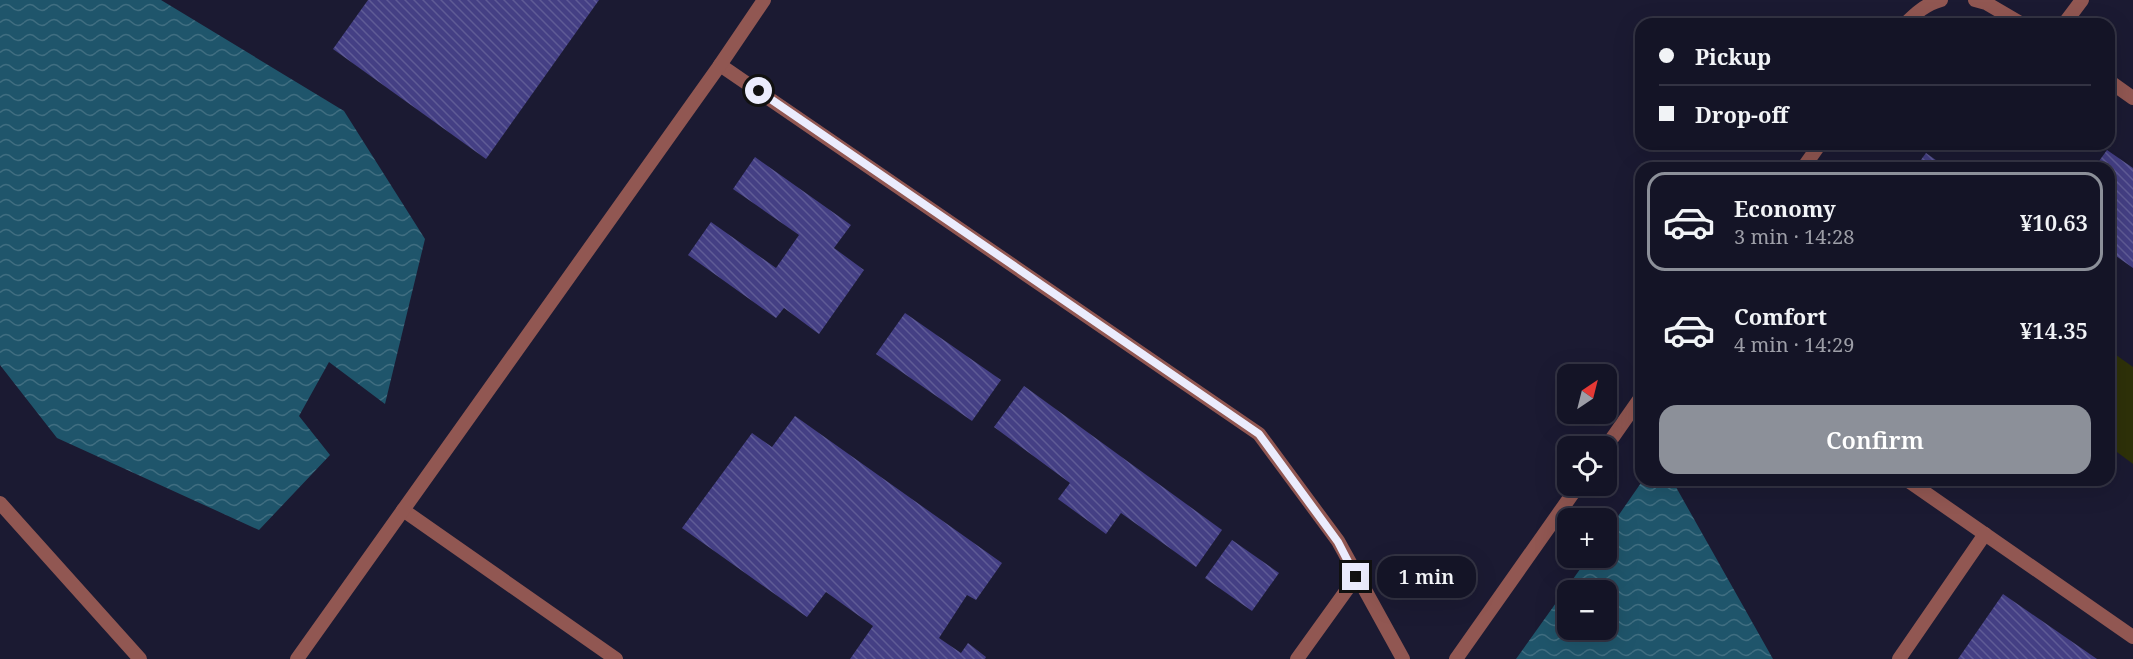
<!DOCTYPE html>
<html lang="en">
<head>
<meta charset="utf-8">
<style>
	body { margin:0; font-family:"Noto Serif",serif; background:#212132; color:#f1f3f6; height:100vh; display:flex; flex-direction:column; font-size:22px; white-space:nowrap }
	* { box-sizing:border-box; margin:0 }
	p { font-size:20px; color:#9d9ea7 }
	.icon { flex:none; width:33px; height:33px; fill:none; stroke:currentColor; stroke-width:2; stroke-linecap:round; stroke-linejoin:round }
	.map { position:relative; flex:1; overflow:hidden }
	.panel { position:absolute; left:1635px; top:162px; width:480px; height:324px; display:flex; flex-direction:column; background:#141426; border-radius:18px; box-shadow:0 6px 24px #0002,0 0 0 2px #333343 }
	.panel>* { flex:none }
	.top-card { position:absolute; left:1635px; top:18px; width:480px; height:132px; border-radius:18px; box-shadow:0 6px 24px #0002,0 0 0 2px #333343; display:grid; align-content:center; height:132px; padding:0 24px; background:#141426 }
	.needle { width:39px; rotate:35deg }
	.buttons { position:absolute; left:1557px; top:364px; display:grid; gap:12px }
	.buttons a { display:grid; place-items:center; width:60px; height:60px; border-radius:12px; background:#141426; box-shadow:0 6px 24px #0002,0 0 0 2px #333343; font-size:30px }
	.end { position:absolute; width:27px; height:27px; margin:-14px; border:8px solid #ebecfd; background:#111; box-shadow:0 0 0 3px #111 }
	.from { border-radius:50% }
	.bubble { position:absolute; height:42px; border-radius:18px; background:#141426; box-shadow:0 6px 24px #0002,0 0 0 2px #333343; font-size:20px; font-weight:600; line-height:42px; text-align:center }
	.top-card b { display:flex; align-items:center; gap:21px; height:57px; font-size:22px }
	.top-card b+b { border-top:2px solid #333343 }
	.top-card i { width:15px; height:15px; background:#f1f3f6 }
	ul { padding:10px 0 0; list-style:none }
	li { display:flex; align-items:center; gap:18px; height:99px; margin:0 12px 9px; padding:0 12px; border:3px solid transparent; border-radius:18px }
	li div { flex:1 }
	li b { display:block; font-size:22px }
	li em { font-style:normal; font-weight:600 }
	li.current { border-color:#8c9099 }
	li>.icon { width:54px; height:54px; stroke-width:1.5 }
	.action { display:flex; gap:12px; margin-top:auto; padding:12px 24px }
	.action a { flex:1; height:69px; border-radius:18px; background:#8c9099; color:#fff; font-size:24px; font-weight:600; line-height:69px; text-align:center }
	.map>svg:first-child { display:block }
	.green { fill:#2e3109 }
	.water { fill:url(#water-waves); fill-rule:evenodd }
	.building { fill:url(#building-back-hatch) }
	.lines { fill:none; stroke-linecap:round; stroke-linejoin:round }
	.lane { stroke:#915752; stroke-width:14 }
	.route { stroke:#ebecfd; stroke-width:8 }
</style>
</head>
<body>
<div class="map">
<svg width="2133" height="659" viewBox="0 0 2133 659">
	<defs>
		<pattern id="water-waves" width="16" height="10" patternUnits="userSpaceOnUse" patternTransform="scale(1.5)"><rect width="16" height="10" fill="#1f556b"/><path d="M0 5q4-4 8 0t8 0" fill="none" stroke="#406e81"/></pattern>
		<pattern id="building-back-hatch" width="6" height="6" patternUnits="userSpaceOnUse" patternTransform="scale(1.5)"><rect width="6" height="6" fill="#443f84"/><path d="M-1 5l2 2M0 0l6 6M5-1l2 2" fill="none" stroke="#5f5b96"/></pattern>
	</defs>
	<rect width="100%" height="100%" fill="#1b1a32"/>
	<path class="green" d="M2109,350L2133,367V464L2109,446Z"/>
	<g class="water">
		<path d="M0,0H161L344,111L425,239L385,404L329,362L299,416L330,455L259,530L57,438L0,365Z"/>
		<path d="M1643,480H1672L1773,659H1516L1588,558H1606L1607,532ZM1568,591H1606V630H1568Z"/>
	</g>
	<g class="building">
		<path d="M368,0H599L486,159L333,49Z"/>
		<path d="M2107,150L2133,168V268L2109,251V168H2094Z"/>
		<path d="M1926,153L1947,168H1915Z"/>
		<path d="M755,157L851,225L834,248L864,270L819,334L784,308L776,318L688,255L711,222L776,268L799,235L733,189Z"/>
		<path d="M905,313L1001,380L972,421L876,354Z"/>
		<path d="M1024,386L1222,530L1196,567L1121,513L1106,534L1058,499L1070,483L994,427Z"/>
		<path d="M795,416L1002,563L976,600L967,595L939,638L961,653L968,643L986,657L985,659H850L873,626L826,592L807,617L682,528L752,433L772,447Z"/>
		<path d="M1232,540L1279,573L1252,611L1205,578Z"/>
		<path d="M2003,594L2097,659H1958Z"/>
	</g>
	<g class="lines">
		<g class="lane">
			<path d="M1975,0L1986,3L2022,24"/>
			<path d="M1905,24C1916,13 1926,4 1941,0"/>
			<path d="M2064,24L2082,0"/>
			<path d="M720,65L1259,434L1338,541L1403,659"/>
			<path d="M2109,81L2133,98"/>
			<path d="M1803,168L1820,144"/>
			<path d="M1606,447L1641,397"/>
			<path d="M1907,480L2133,637"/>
			<path d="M0,503L140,659"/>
			<path d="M403,510L616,659"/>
			<path d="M297,659L720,65L764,0"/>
			<path d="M1297,659L1356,577"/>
			<path d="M1456,659L1578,486"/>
			<path d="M1899,659L1985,534"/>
		</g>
	</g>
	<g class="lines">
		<path class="route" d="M759,91L1259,434L1338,542L1356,577"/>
	</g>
</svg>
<div class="buttons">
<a><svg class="needle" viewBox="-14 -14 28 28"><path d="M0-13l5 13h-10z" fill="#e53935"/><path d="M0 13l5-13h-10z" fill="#9d9ea7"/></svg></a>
<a><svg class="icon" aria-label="locate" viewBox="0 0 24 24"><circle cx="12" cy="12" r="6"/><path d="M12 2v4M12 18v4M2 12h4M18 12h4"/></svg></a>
<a>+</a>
<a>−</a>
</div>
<i class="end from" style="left:759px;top:91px"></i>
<i class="end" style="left:1356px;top:577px"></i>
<div class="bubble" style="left:1377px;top:556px;width:99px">1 min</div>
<div class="top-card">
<b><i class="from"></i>Pickup</b>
<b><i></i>Drop-off</b>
</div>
<section class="panel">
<ul>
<li class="current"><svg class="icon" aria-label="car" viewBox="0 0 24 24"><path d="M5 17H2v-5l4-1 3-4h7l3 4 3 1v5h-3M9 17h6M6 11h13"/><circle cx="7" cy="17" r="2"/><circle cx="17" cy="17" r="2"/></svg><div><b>Economy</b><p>3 min · 14:28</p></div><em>¥10.63</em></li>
<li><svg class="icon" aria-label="car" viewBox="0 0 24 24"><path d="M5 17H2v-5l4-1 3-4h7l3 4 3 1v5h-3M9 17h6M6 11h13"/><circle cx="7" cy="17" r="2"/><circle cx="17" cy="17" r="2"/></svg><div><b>Comfort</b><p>4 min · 14:29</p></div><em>¥14.35</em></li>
</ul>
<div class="action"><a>Confirm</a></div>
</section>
</div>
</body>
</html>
